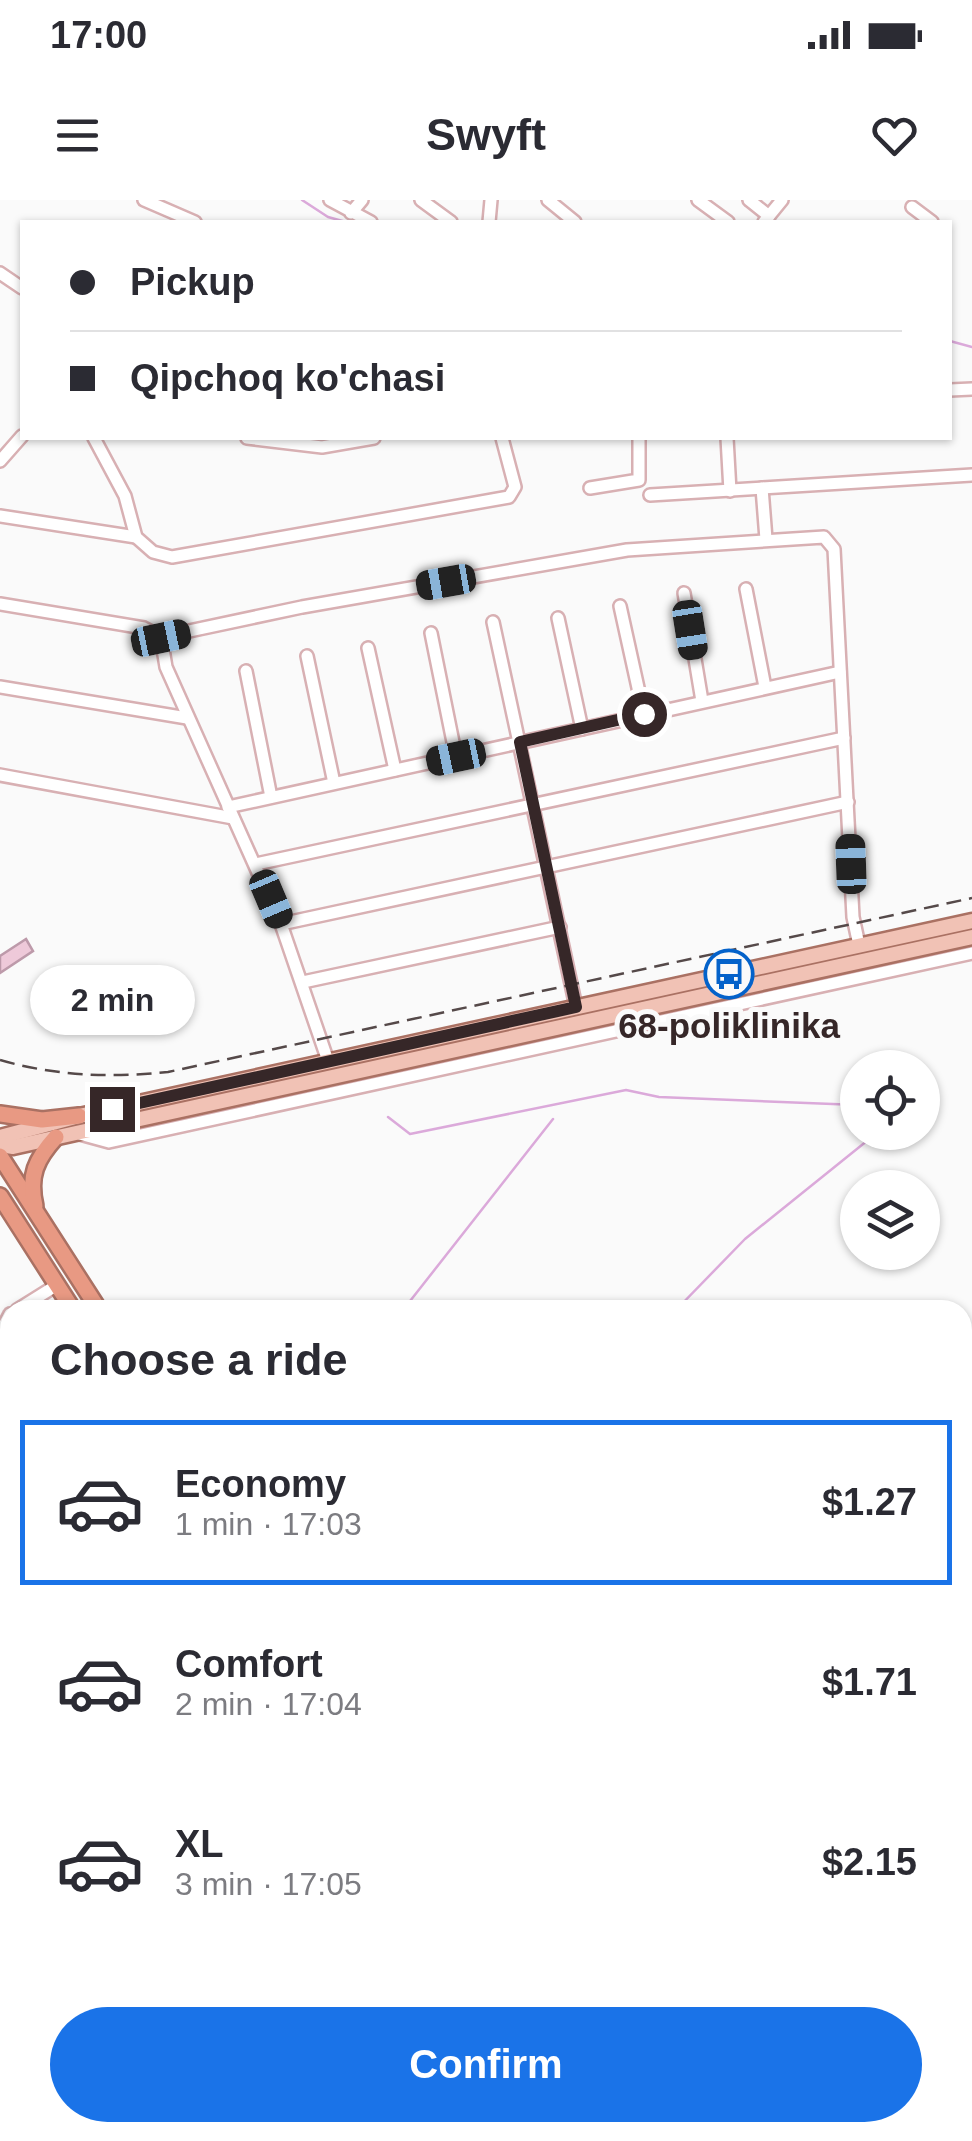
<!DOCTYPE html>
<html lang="en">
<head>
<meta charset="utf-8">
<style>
	body { margin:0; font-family:Helvetica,sans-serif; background:#f2f2f3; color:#2b2b33; height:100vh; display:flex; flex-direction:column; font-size:38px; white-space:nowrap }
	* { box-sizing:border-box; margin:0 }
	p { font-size:32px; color:#7c7c81 }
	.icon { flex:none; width:55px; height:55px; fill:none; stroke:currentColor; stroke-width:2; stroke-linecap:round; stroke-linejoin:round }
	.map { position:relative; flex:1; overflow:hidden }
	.details { position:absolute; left:0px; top:1100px; width:972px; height:842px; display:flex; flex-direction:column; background:#fff; border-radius:30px 30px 0 0; box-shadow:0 2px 8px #0004 }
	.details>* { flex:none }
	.guide { position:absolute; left:20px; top:20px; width:932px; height:220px; border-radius:0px; box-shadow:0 2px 8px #0004; display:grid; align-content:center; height:220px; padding:0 50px; background:#fff }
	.controls { position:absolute; left:840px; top:850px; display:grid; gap:20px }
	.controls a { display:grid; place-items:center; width:100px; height:100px; border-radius:50%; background:#fff; box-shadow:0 2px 8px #0004; font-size:50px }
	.end { position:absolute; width:45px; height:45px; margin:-22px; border:12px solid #362728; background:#fff; box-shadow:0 0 0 5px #fff }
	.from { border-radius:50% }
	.bubble { position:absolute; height:70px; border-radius:35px; background:#fff; box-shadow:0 2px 8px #0004; font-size:32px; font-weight:800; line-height:70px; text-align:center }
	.car { position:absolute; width:30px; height:60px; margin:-30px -15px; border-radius:12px; box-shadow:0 0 8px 2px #0007; background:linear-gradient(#222 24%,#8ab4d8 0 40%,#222 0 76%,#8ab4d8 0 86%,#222 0) }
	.guide b { display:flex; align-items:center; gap:35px; height:95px; font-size:38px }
	.guide b+b { border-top:2px solid #e1e1e2 }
	.guide i { width:25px; height:25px; background:#2b2b33 }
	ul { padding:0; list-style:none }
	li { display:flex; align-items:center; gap:30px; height:165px; margin:0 20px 15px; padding:0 30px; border:5px solid transparent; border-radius:0px }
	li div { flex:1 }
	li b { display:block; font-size:38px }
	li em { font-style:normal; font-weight:800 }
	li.current { border-color:#1a73e8 }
	li>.icon { width:90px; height:90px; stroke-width:1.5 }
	h2 { padding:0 50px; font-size:45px; line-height:120px }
	.primary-button { display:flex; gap:20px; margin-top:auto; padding:20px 50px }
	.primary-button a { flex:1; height:115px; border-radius:60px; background:#1a73e8; color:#fff; font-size:40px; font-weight:800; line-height:115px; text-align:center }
	.status { display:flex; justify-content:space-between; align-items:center; height:70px; padding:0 50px; background:#fff; direction:ltr }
	.status svg { height:28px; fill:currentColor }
	header { display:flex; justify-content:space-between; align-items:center; height:130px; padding:0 50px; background:#fff; font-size:45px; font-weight:800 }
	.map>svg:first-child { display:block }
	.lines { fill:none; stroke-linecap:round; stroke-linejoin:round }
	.stream { stroke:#dba9da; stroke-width:2.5 }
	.building { fill:#eec9d9; stroke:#bd9aaa; stroke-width:2.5 }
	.minor-casing { stroke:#d8b0b3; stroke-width:16 }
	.major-casing { stroke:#aa7163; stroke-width:19 }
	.highway-casing { stroke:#aa7163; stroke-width:20 }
	.minor { stroke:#fff; stroke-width:11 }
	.major { stroke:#f1c2b5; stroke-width:14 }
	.highway { stroke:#e89983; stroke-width:15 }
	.rail { stroke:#554949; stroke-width:2.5; stroke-dasharray:15 8; stroke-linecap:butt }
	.route { stroke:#362728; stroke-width:12 }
	.labels { text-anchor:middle; stroke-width:10; stroke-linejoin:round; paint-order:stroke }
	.poi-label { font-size:35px; font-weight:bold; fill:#362728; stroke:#fafafa }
</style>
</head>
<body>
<div class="status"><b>17:00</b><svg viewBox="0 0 49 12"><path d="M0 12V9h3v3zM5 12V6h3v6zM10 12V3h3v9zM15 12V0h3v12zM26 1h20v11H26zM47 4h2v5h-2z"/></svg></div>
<header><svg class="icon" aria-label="menu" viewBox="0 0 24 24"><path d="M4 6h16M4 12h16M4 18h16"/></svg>Swyft<svg class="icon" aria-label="heart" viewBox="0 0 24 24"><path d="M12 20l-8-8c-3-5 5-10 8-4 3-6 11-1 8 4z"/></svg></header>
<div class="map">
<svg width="972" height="1941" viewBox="0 0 972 1941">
	<rect width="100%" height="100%" fill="#fafafa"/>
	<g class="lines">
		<g class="stream">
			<path d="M302,0L328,17L346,22"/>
			<path d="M950,141L972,147"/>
			<path d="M388,917L410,934L626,890L659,897L858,905"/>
			<path d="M410,1103L422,1110"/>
			<path d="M403,1110L553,919"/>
			<path d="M676,1110L745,1039L878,932"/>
			<path d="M962,1224L972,1208"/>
			<path d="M0,1260L10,1267"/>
			<path d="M656,1932L662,1941"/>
		</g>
	</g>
	<path class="building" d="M26,739L33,751L0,773V756Z"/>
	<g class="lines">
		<g class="minor-casing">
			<g id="minor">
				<path d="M144,0L195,22"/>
				<path d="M330,0L371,22"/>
				<path d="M421,0L451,22"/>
				<path d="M548,0L575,22"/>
				<path d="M698,0L728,22"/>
				<path d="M749,0L769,16"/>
				<path d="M912,7L932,22"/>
				<path d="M351,13L362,0"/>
				<path d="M489,22L491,0"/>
				<path d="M764,22L782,0"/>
				<path d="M0,73L22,88"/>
				<path d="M950,190L972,189"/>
				<path d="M94,238L125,296L136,337L153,352L172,357L509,297L515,287L502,238"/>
				<path d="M247,238L322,247L374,238"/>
				<path d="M727,238L730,291"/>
				<path d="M0,261L22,236"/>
				<path d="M590,288L639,280V238"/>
				<path d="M762,288L766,339"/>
				<path d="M650,295L972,275"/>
				<path d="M0,316L136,337"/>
				<path d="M746,389L765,487"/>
				<path d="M684,393L702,501"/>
				<path d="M0,404L144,428L161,437L166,467L281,724L328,861"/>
				<path d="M620,406L644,515"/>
				<path d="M558,418L582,529"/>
				<path d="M493,422L576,807"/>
				<path d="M431,433L456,557"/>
				<path d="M161,437L302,407L627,350L824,337L834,349L853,717L859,745"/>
				<path d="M368,448L395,570"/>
				<path d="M307,456L334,583"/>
				<path d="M246,471L271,597"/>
				<path d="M0,487L187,518"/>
				<path d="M0,575L233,618"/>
				<path d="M228,607L840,472"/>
				<path d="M256,664L844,538"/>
				<path d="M281,724L848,602"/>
				<path d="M303,782L560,727"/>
				<path d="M76,933L109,942L972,753"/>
				<path d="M17,1110L57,1085"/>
				<path d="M0,1133L10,1114"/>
				<path d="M0,1292L10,1296"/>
				<path d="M0,1394L10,1398"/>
				<path d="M0,1502L10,1484"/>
				<path d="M0,1670H10"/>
				<path d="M0,1764L10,1766"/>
				<path d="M0,1842L10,1846"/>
				<path d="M433,1932L438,1941"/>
				<path d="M534,1932L540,1941"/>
				<path d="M0,1933L22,1941"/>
				<path d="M145,1941L158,1932"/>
				<path d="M303,1941L327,1932"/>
			</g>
		</g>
		<g class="major-casing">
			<g id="major">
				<path d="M0,937L79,916L972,721"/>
				<path d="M0,945L13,947L76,933L972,737"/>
			</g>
		</g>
		<g class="highway-casing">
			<g id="highway">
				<path d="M0,914L42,920L79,916"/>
				<path d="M0,956L99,1110"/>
				<path d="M0,996L73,1110"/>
				<path d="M35,1006C28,976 36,959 56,937"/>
				<path d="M599,1932L605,1941"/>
				<path d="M629,1932L635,1941"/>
			</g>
		</g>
		<use href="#minor" class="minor"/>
		<use href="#major" class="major"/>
		<use href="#highway" class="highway"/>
		<path class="rail" d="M0,860C56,876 110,878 168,872L972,698"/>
	</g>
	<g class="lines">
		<path class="route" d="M112,909L576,807L520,542L644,514"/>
	</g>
	<defs>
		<g id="bus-ring" transform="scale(2.5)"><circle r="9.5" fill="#fafafa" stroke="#0462ca" stroke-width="1.5"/><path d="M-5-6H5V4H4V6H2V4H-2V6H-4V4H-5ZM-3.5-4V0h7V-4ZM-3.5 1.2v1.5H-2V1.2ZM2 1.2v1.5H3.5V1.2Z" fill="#0462ca"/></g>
	</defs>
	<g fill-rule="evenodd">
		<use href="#bus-ring" x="729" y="774"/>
	</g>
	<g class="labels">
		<g class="poi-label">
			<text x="729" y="838">68-poliklinika</text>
		</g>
	</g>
</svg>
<div class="controls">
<a><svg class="icon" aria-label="locate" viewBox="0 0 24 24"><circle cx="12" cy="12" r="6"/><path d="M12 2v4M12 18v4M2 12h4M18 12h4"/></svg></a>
<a><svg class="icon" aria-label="layers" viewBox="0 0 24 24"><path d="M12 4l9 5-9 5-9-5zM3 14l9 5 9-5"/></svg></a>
</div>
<i class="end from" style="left:644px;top:514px"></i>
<i class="end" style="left:112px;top:909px"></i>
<div class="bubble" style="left:30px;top:765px;width:165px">2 min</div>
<i class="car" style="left:446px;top:382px;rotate:260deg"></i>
<i class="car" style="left:690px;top:430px;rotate:171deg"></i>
<i class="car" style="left:161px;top:438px;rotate:78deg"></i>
<i class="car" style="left:456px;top:557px;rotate:258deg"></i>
<i class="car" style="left:851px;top:664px;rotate:358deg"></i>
<i class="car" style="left:271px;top:699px;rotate:157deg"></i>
<div class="guide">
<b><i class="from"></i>Pickup</b>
<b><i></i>Qipchoq ko'chasi</b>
</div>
<section class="details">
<h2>Choose a ride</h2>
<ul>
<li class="current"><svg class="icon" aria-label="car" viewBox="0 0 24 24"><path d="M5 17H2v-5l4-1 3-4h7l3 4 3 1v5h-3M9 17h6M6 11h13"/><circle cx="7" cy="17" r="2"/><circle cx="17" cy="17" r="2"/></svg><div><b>Economy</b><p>1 min · 17:03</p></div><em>$1.27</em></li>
<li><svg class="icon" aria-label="car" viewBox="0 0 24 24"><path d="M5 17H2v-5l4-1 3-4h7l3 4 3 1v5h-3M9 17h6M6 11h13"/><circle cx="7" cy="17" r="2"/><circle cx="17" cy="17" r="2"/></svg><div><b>Comfort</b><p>2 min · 17:04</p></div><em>$1.71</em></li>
<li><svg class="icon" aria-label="car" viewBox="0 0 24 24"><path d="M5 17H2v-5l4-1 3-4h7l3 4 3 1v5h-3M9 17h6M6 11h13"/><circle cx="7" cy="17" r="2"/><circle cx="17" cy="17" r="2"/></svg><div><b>XL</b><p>3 min · 17:05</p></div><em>$2.15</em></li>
</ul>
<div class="primary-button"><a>Confirm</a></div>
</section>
</div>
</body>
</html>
